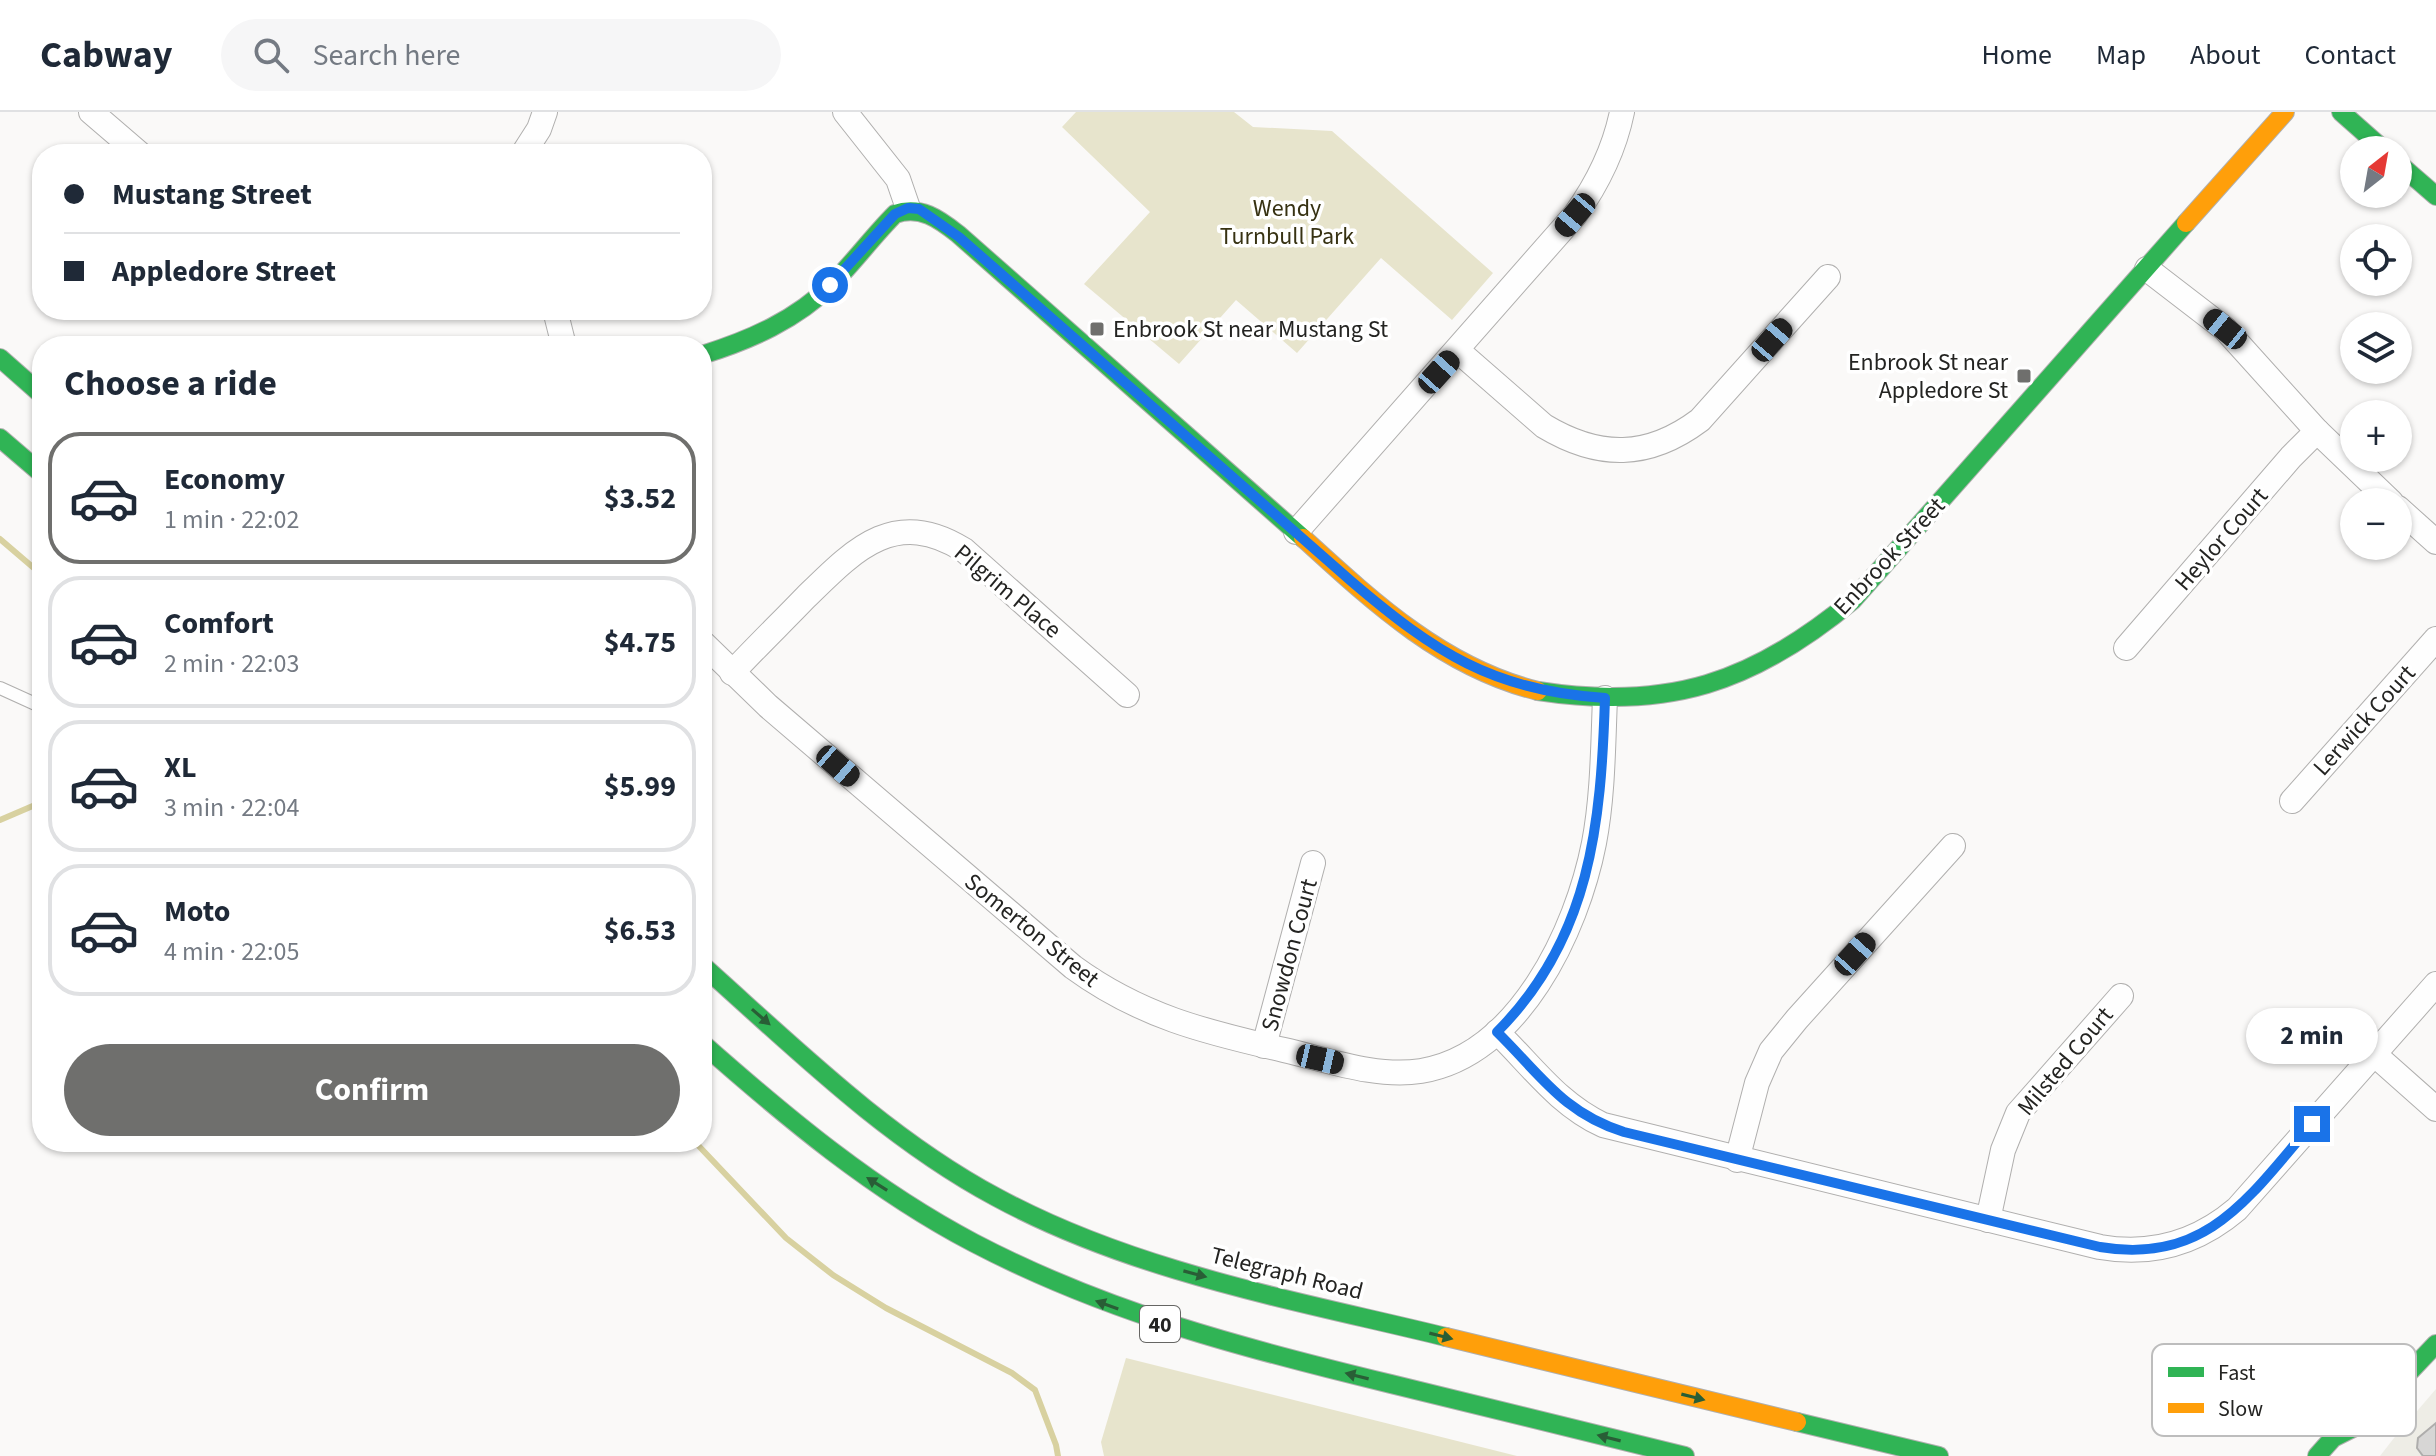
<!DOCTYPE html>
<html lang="en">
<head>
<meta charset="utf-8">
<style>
	body { margin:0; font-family:"Source Sans 3",sans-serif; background:#f6f6f7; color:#1f2937; height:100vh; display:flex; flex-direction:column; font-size:30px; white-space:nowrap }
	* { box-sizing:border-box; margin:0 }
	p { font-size:26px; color:#747a83 }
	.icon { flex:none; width:44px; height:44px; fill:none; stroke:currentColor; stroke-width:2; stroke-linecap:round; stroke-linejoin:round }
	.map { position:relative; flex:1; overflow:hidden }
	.drawer { position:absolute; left:32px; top:224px; width:680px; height:816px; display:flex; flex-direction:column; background:#fff; border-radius:32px; box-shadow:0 2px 6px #0004 }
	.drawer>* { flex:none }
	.top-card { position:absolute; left:32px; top:32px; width:680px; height:176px; border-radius:32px; box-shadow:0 2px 6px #0004; display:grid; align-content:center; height:176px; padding:0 32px; background:#fff }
	.needle { width:52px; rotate:31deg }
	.fabs { position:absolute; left:2340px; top:24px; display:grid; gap:16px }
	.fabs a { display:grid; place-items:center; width:72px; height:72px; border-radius:50%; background:#fff; box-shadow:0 2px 6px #0004; font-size:40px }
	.end { position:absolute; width:36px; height:36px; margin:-18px; border:10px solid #1a73e8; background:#fff; box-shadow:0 0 0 4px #fff }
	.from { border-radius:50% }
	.bubble { position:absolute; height:56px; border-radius:28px; background:#fff; box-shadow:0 2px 6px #0004; font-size:26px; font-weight:700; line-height:56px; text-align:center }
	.car { position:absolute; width:24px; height:48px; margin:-24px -12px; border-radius:10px; box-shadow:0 0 6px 2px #0007; background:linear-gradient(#222 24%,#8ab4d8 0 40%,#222 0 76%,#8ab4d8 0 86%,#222 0) }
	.top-card b { display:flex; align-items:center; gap:28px; height:76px; font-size:30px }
	.top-card b+b { border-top:2px solid #e0e1e3 }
	.top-card i { width:20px; height:20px; background:#1f2937 }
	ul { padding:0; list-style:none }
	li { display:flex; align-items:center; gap:24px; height:132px; margin:0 16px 12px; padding:0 16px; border:4px solid #e0e1e3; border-radius:32px }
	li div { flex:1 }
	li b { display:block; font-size:30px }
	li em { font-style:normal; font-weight:700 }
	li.current { border-color:#6f6f6d }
	li>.icon { width:72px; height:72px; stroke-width:1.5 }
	h2 { padding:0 32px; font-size:36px; line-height:96px }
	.button { display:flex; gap:16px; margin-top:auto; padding:16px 32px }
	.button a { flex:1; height:92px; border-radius:48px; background:#6f6f6d; color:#fff; font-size:32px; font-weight:700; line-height:92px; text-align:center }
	header { display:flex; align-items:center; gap:48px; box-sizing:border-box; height:112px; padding:0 40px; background:#fff; border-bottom:2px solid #e0e1e3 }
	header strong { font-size:38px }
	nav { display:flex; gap:44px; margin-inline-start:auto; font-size:28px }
	.search { width:560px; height:72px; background:#f6f6f7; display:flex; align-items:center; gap:20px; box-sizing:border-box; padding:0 28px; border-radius:44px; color:#747a83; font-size:30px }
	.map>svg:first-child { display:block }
	.built { fill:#eeede6 }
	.green { fill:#e7e4cc }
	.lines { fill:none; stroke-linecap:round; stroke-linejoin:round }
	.stream { stroke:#d8d1a0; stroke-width:6 }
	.building { fill:#d7d6d5; stroke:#aeadac; stroke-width:2 }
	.lane-casing { stroke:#b0afae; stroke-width:14 }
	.street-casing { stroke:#b0afae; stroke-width:26 }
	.fast-casing { stroke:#b0afae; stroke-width:20 }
	.slow-casing { stroke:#b0afae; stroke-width:20 }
	.lane { stroke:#fefefe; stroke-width:12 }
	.street { stroke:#fefefe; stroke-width:24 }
	.fast { stroke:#30b455; stroke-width:18 }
	.slow { stroke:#ff9f0a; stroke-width:18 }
	.oneway { fill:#295e36 }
	.route { stroke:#1a73e8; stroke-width:10 }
	.poi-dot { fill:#6f6f6d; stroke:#fff; stroke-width:3 }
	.labels { text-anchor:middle; stroke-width:7; stroke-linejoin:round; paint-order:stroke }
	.shield { fill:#fff; stroke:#666664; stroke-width:2 }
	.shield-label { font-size:22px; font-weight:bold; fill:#242422 }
	.park-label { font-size:24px; fill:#373213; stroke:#fff }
	.poi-label { font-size:24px; fill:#242422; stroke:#fff; text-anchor:start }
	.street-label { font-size:24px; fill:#242422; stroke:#fff }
	.key { fill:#fff; stroke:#bdbdbd; stroke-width:2 }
	.key-label { font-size:22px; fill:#242422 }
</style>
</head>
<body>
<header>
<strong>Cabway</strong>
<div class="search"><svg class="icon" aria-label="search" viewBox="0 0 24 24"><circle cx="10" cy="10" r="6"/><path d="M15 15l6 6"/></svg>Search here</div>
<nav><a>Home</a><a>Map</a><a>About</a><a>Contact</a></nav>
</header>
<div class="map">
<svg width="2436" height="1344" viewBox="0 0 2436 1344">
	<rect width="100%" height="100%" fill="#faf9f8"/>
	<path class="built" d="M2436,1277V1344H2380L2394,1326Z"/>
	<g class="green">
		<path d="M1076,0H1234L1253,15L1332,19L1493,161L1452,208L1381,146L1297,241L1236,188L1179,252L1084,172L1150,100L1062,15Z"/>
		<path d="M1126,1246L1517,1344H1104L1101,1330Z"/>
	</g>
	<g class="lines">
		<g class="stream">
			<path d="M0,427L42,463"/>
			<path d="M0,708L42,690"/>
			<path d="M695,1030L786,1126L833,1163L886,1196L1012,1261L1035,1278L1056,1333L1058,1344"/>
		</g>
	</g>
	<path class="building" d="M2436,1311V1344H2423L2417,1336L2418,1326Z"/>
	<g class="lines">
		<g class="lane-casing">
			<path id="lane" d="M0,576L42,595"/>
		</g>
		<g class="street-casing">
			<g id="street">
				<path d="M91,0L140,42"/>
				<path d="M845,0L898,67L908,96"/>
				<path d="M523,42L539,17L545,0"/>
				<path d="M2147,157L2225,217L2317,319L2391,390"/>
				<path d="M555,198L564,234"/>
				<path d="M1457,238L1544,314C1599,347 1648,347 1700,308L1828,165"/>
				<path d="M2398,396L2436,430"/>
				<path d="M1296,420L1575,103C1598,71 1614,39 1622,0"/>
				<path d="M702,530L768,594L1073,855C1140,904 1205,920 1284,938C1328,948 1376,966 1421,959C1519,943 1577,818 1594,731C1603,684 1603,634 1605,586"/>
				<path d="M2126,536L2291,345L2317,319"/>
				<path d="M732,561C756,535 781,511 805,486C853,439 894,394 964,438L1127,583"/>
				<path d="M2292,689L2436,527"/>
				<path d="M1497,920C1532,954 1558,992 1603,1013L2100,1135C2151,1144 2197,1131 2237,1097L2436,872"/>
				<path d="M1264,934L1313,751"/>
				<path d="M2374,942L2436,997"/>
				<path d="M1737,1048L1757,971L1771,939L1797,907L1953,734"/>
				<path d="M1988,1108L2003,1038L2018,1001L2121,884"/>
			</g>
		</g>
		<g class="fast-casing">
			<g id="fast">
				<path d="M2341,0L2384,38"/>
				<path d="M2398,51L2436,84"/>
				<path d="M702,243C750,228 796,208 832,172C854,150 873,124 895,102C920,93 939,107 958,122L1303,426"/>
				<path d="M0,246L42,283"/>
				<path d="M0,326L42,362"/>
				<path d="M1538,579C1668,599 1753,571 1853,488L2186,111"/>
				<path d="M702,853C795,936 886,1026 996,1085C1134,1160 1294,1188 1446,1225"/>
				<path d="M702,931C787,1006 873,1078 974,1131C1108,1201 1246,1237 1391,1272C1489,1296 1587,1320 1685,1344"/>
				<path d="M1797,1310L1939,1344"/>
				<path d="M2317,1344L2333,1326L2359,1313L2436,1232"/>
			</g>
		</g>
		<g class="slow-casing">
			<g id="slow">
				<path d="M2186,111L2285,0"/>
				<path d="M1303,426C1373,490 1444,556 1538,579"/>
				<path d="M1446,1225L1797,1310"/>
			</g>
		</g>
		<use href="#lane" class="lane"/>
		<use href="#street" class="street"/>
		<use href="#fast" class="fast"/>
		<use href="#slow" class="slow"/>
	</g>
	<defs><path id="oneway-solid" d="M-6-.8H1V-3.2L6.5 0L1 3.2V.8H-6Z" transform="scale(2)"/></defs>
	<g class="oneway">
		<use href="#oneway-solid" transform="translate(761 905) rotate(41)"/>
		<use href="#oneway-solid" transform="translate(877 1072) rotate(-148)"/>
		<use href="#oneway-solid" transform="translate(1195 1162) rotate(15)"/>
		<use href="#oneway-solid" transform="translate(1107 1193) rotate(-160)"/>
		<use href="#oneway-solid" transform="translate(1441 1224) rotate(14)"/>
		<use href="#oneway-solid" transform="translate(1357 1264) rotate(-166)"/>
		<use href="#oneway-solid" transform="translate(1693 1285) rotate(14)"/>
		<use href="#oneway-solid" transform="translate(1609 1326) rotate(-166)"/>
	</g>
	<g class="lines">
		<path class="route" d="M830,173L895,102L908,96L919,97L959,125L1351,469C1434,540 1493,579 1605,586C1601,711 1591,826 1497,920C1540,962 1563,1001 1624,1020L2100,1135C2207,1153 2250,1084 2312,1012"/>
	</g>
	<g class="poi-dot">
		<rect x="1089" y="209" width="16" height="16" rx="4"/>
		<rect x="2016" y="256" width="16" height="16" rx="4"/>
	</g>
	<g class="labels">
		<rect class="shield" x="1140" y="1194" width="40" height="36" rx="6"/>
		<g class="shield-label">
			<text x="1160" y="1220">40</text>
		</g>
		<g class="park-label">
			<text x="1287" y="104">Wendy<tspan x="1287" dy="28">Turnbull Park</tspan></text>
		</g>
		<g class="poi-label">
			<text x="1113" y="225">Enbrook St near Mustang St</text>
			<text x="2008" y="258" text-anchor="end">Enbrook St near<tspan x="2008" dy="28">Appledore St</tspan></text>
		</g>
		<g class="street-label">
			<text transform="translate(2221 427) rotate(-49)" y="8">Heylor Court</text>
			<text transform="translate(1889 444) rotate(-47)" y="8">Enbrook Street</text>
			<text transform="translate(1008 479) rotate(40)" y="8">Pilgrim Place</text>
			<text transform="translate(2364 608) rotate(-48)" y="8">Lerwick Court</text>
			<text transform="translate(1032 818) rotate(39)" y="8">Somerton Street</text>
			<text transform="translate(1289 843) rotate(-75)" y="8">Snowdon Court</text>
			<text transform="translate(2065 949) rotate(-50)" y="8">Milsted Court</text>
			<text transform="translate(1287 1161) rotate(14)" y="8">Telegraph Road</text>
		</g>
	</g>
	<rect x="2152" y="1232" width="264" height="92" rx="12" class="key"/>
	<rect x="2168" y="1255" width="36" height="10" fill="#30b455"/>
	<rect x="2168" y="1291" width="36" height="10" fill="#ff9f0a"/>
	<g class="key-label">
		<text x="2218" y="1268">Fast</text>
		<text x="2218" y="1304">Slow</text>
	</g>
</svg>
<div class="fabs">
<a><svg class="needle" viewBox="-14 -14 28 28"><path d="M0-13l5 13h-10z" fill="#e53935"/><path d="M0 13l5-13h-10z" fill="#747a83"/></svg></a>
<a><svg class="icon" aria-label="locate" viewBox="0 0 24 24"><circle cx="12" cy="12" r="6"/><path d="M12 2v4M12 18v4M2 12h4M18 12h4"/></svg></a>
<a><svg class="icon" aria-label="layers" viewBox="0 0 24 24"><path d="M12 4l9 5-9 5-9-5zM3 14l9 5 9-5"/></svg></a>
<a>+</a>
<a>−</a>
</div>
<i class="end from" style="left:830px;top:173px"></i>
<i class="end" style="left:2312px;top:1012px"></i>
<div class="bubble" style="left:2246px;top:896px;width:132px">2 min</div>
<i class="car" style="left:1575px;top:103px;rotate:220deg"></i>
<i class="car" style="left:2225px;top:217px;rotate:309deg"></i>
<i class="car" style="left:1772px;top:228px;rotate:41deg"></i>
<i class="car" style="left:1439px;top:260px;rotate:42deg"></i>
<i class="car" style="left:838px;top:654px;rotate:131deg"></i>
<i class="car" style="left:1855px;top:842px;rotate:42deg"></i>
<i class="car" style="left:1320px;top:947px;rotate:103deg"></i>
<div class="top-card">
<b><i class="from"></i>Mustang Street</b>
<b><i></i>Appledore Street</b>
</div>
<section class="drawer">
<h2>Choose a ride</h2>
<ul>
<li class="current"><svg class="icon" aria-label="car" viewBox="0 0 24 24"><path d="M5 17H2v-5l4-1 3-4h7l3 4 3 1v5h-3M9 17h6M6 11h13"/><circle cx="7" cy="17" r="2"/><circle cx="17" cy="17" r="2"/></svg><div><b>Economy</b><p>1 min · 22:02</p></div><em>$3.52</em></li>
<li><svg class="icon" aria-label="car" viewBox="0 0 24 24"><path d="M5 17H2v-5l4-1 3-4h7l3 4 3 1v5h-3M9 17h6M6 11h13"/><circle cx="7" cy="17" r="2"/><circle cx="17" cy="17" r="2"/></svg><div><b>Comfort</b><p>2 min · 22:03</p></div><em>$4.75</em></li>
<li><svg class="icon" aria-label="car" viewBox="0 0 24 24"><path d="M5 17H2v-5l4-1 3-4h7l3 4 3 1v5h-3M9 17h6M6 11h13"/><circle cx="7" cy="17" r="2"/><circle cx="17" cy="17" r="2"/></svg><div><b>XL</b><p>3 min · 22:04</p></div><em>$5.99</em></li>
<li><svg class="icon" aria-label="car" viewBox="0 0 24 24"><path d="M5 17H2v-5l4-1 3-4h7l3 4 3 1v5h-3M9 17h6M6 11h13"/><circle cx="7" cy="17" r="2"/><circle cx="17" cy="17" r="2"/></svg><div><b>Moto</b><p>4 min · 22:05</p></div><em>$6.53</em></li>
</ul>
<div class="button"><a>Confirm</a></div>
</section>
</div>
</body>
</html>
